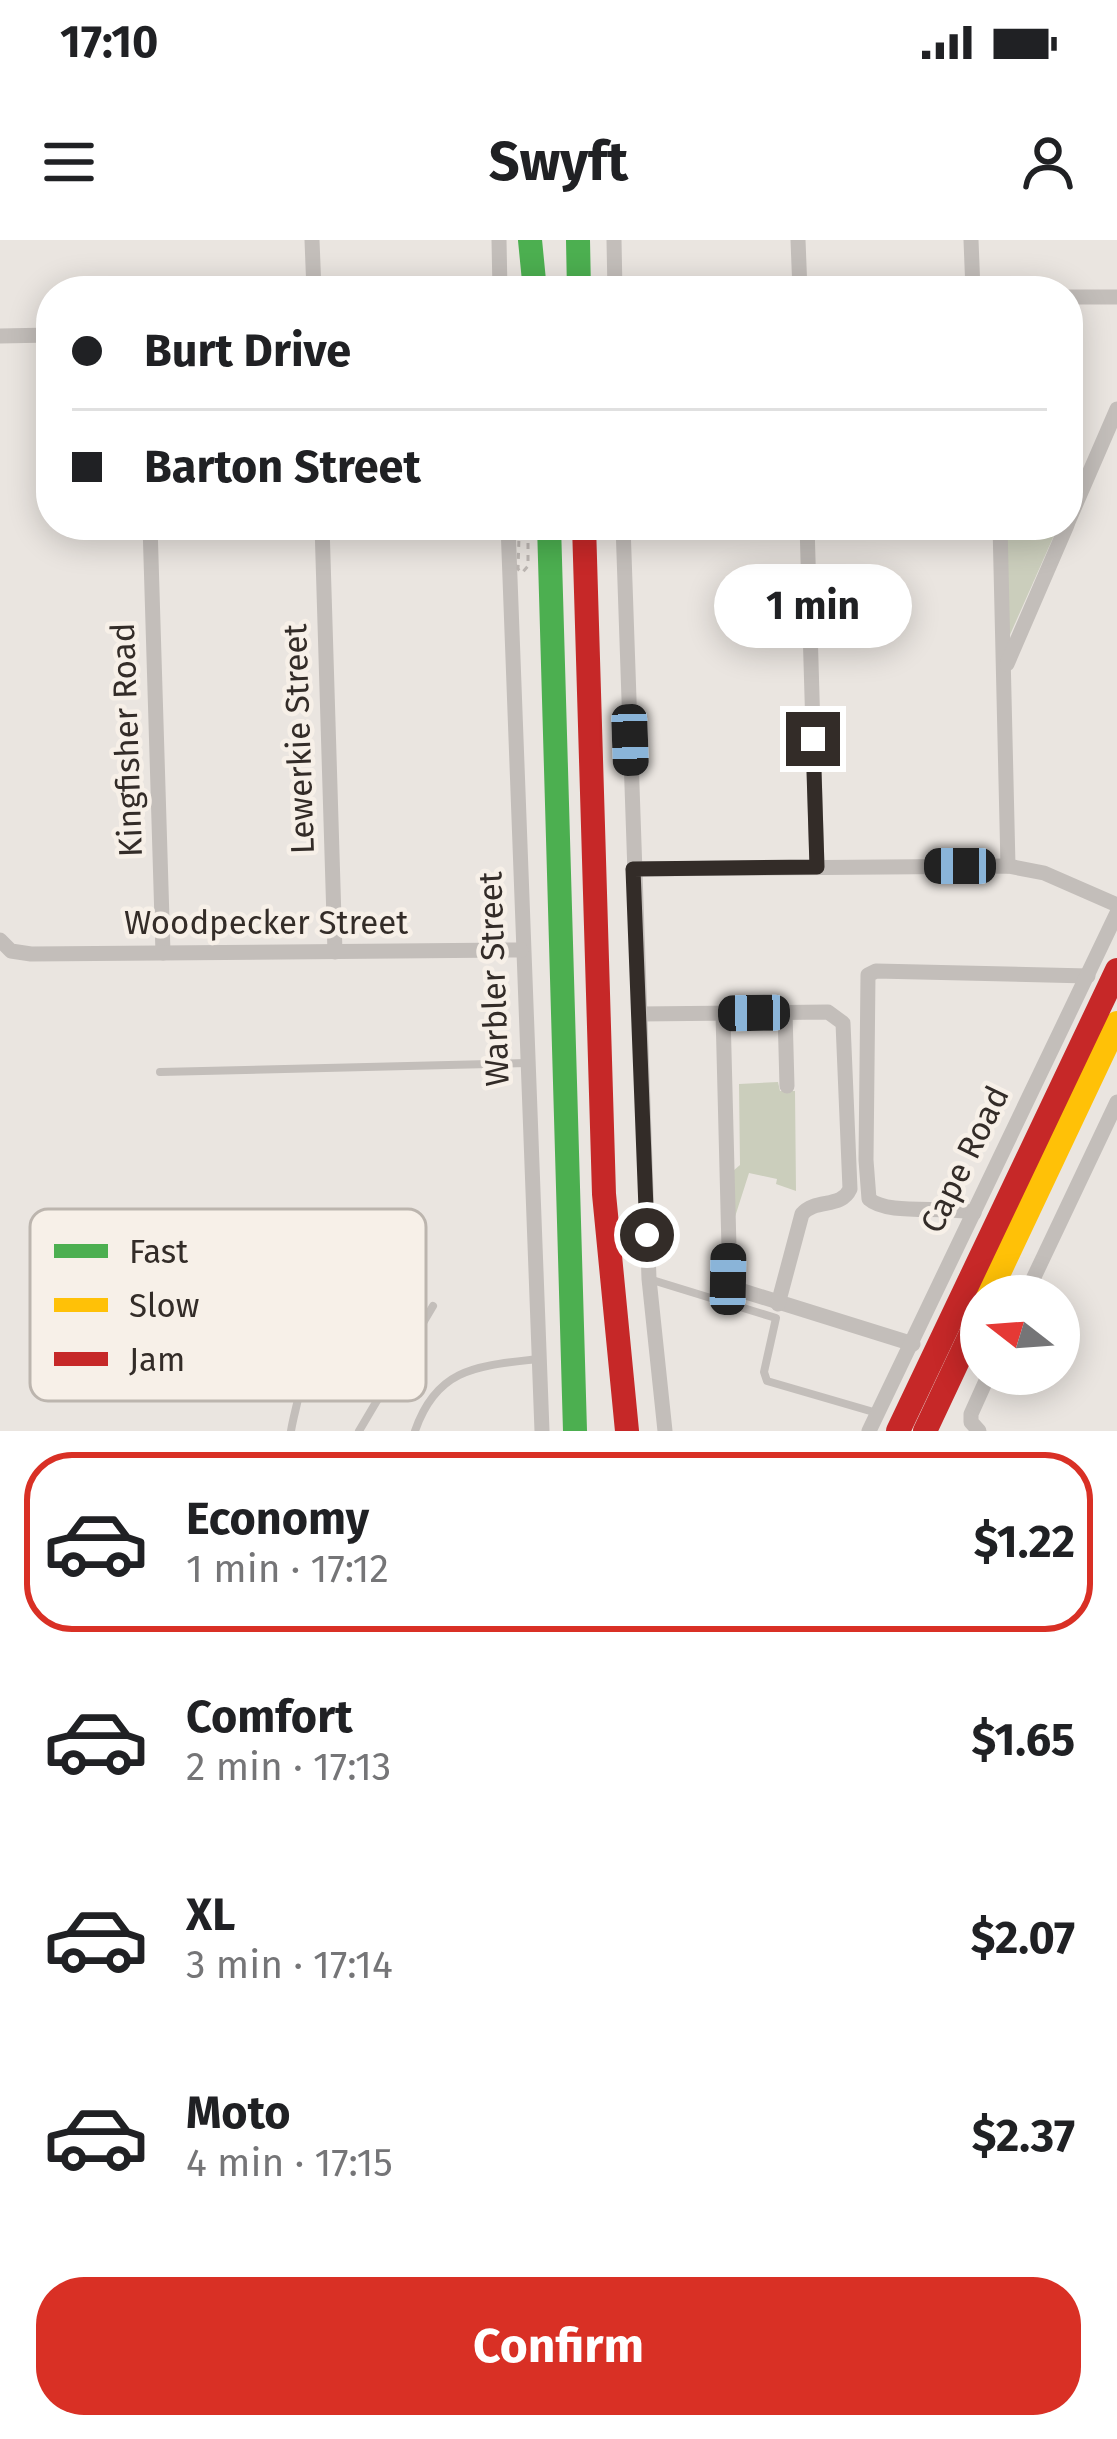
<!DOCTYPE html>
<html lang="en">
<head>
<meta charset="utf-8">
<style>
	body { margin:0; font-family:"Fira Sans",sans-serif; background:#f2f2f2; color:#202124; height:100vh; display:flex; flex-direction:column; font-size:45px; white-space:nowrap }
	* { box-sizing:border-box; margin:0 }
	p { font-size:39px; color:#757577 }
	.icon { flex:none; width:66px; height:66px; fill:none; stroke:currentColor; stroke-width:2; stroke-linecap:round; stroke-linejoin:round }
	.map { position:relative; height:1191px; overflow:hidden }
	.sheet { display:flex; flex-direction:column; background:#fff; flex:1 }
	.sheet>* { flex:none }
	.hud { position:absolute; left:36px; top:36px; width:1047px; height:264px; border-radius:48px; box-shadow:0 6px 30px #0003; display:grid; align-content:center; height:264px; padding:0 36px; background:#fff }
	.needle { width:78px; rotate:287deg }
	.fabs { position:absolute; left:960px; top:1035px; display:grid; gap:24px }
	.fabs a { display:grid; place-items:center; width:120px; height:120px; border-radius:50%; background:#fff; box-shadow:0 6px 30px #0003; font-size:60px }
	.end { position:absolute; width:54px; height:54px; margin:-27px; border:15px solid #332c28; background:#fff; box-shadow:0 0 0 6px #fff }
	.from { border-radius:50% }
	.bubble { position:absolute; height:84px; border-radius:42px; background:#fff; box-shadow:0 6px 30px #0003; font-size:39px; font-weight:700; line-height:84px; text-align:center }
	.car { position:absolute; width:36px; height:72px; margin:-36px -18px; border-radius:15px; box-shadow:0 0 9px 3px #0007; background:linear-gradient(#222 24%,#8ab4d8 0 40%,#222 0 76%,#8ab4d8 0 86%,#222 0) }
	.hud b { display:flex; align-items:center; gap:42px; height:114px; font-size:45px }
	.hud b+b { border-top:3px solid #e0e0e0 }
	.hud i { width:30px; height:30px; background:#202124 }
	ul { padding:21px 0 0; list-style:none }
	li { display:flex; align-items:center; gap:36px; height:180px; margin:0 24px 18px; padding:0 12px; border:6px solid transparent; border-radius:48px }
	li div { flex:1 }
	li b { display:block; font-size:45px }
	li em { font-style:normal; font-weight:700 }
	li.selected { border-color:#d93025 }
	li>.icon { width:108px; height:108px; stroke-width:1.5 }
	.action { display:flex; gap:24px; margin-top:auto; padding:24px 36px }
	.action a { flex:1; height:138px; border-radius:48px; background:#d93025; color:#fff; font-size:48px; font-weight:700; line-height:138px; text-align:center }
	.status { display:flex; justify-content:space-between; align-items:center; height:84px; padding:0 60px; background:#fff; direction:ltr }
	.status svg { height:33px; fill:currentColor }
	header { display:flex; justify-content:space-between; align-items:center; height:156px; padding:0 36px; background:#fff; font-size:54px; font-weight:700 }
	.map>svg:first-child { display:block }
	.green { fill:#cbcebc }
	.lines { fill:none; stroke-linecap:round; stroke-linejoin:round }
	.lane { stroke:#c3beba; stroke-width:8 }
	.street { stroke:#c3beba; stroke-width:15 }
	.fast { stroke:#4caf50; stroke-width:24 }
	.slow { stroke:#ffc107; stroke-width:24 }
	.jam { stroke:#c62828; stroke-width:24 }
	.path-bridge { stroke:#bcb6b2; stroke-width:3; stroke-dasharray:6 6; stroke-linecap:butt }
	.route { stroke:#332c28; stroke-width:15 }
	.labels { text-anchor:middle; stroke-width:9; stroke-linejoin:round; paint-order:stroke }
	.street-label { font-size:33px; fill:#332c28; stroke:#f7f0e8 }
	.key { fill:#f7f0e8; stroke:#bcb5ae; stroke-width:3 }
	.key-label { font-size:33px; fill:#332c28 }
</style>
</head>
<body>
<div class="status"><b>17:10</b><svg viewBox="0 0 49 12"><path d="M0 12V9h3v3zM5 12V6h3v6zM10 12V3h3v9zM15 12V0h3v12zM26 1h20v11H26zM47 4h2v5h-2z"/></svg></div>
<header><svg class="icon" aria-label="menu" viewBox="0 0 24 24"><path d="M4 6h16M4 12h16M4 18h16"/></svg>Swyft<svg class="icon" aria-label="person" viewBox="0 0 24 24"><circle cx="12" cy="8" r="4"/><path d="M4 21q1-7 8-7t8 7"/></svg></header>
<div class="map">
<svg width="1117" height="1191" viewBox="0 0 1117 1191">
	<rect width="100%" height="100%" fill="#eae5e0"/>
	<g class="green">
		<path d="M1006,285H1056V291L1009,397Z"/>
		<path d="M778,842L780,851H795L796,951L776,944L777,939L749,933L733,983V931L740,925L739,844Z"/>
	</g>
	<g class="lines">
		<g class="lane">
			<path d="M160,832L526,823"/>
			<path d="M649,1039L776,1078L764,1132L767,1141L877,1173"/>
			<path d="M217,1081L296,1106C310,1131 295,1165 291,1191"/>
			<path d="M359,1191L433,1066"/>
			<path d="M415,1191C437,1127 478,1126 538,1119"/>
		</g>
		<g class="street">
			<path d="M312,0L314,51"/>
			<path d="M499,0L500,51"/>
			<path d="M614,0L615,51"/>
			<path d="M798,0L800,51"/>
			<path d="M971,0L973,51"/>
			<path d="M1068,57H1117"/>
			<path d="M0,96L51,95"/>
			<path d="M1068,282L1117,169"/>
			<path d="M150,285L163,713"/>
			<path d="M322,285L335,712"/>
			<path d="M508,285L542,1191"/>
			<path d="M623,285L649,1039L665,1191"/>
			<path d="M807,285L817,627"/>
			<path d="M1000,285L1008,626"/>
			<path d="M1007,424L1067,285"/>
			<path d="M633,629L1008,626L1044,633L1117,665"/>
			<path d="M0,700L11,711L31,714L521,710"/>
			<path d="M785,772L787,846"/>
			<path d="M723,773L730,1047L913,1104"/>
			<path d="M639,774L828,772L843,783L850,949C841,969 816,958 802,974L778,1064"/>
			<path d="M974,973C946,965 888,976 869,959L866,920L868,735L876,731L1088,736"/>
			<path d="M1025,1056L1117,862"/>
			<path d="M869,1191L1117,673"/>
			<path d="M979,1191L971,1182V1174L989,1134"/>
		</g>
		<g class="fast">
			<path d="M530,0L535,51"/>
			<path d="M578,0L579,51"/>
			<path d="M549,285L575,1191"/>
		</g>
		<path class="slow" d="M988,1056L1117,783"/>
		<g class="jam">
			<path d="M584,285L604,954L627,1191"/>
			<path d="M898,1191L1117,730"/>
			<path d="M925,1191L981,1072"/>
		</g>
		<path class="path-bridge" d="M528,303V326L522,333L518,329L519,297L605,292L609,285"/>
	</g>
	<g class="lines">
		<path class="route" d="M647,995L633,629L817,627L813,499"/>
	</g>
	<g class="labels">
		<g class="street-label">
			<text transform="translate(298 499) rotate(-92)" y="12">Lewerkie Street</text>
			<text transform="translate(126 500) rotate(-92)" y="12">Kingfisher Road</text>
			<text x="266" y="694">Woodpecker Street</text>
			<text transform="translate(493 739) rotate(-92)" y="12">Warbler Street</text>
			<text transform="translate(964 919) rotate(-64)" y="12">Cape Road</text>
		</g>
	</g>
	<rect x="30" y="969" width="396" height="192" rx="18" class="key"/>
	<rect x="54" y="1004" width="54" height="14" fill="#4caf50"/>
	<rect x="54" y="1058" width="54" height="14" fill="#ffc107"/>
	<rect x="54" y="1112" width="54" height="14" fill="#c62828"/>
	<g class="key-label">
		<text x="129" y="1023">Fast</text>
		<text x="129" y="1077">Slow</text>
		<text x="129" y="1131">Jam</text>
	</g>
</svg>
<div class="fabs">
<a><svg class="needle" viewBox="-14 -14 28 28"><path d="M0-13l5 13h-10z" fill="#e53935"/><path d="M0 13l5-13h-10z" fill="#757577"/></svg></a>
</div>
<i class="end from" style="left:647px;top:995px"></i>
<i class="end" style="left:813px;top:499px"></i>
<div class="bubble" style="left:714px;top:324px;width:198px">1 min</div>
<i class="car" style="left:630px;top:500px;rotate:178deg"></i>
<i class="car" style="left:960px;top:626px;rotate:270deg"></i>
<i class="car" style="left:754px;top:773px;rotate:269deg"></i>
<i class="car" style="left:728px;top:1039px;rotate:1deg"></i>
<div class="hud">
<b><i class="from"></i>Burt Drive</b>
<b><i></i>Barton Street</b>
</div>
</div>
<section class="sheet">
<ul>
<li class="selected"><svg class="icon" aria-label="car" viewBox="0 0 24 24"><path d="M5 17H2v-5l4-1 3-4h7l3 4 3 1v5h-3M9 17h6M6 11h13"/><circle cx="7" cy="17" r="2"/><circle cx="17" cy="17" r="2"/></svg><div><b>Economy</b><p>1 min · 17:12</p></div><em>$1.22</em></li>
<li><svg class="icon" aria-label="car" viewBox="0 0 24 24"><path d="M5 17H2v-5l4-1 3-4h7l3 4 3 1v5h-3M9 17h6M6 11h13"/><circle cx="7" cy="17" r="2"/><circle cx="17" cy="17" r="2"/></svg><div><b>Comfort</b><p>2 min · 17:13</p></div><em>$1.65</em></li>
<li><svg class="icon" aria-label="car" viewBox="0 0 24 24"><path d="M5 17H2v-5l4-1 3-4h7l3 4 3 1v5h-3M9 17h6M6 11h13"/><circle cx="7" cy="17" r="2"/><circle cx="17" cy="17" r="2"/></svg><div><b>XL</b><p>3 min · 17:14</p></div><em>$2.07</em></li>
<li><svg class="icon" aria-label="car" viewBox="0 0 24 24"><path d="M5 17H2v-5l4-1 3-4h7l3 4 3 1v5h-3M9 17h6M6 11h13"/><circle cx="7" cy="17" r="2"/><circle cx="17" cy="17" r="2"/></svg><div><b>Moto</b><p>4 min · 17:15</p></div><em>$2.37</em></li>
</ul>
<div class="action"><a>Confirm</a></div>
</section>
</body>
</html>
